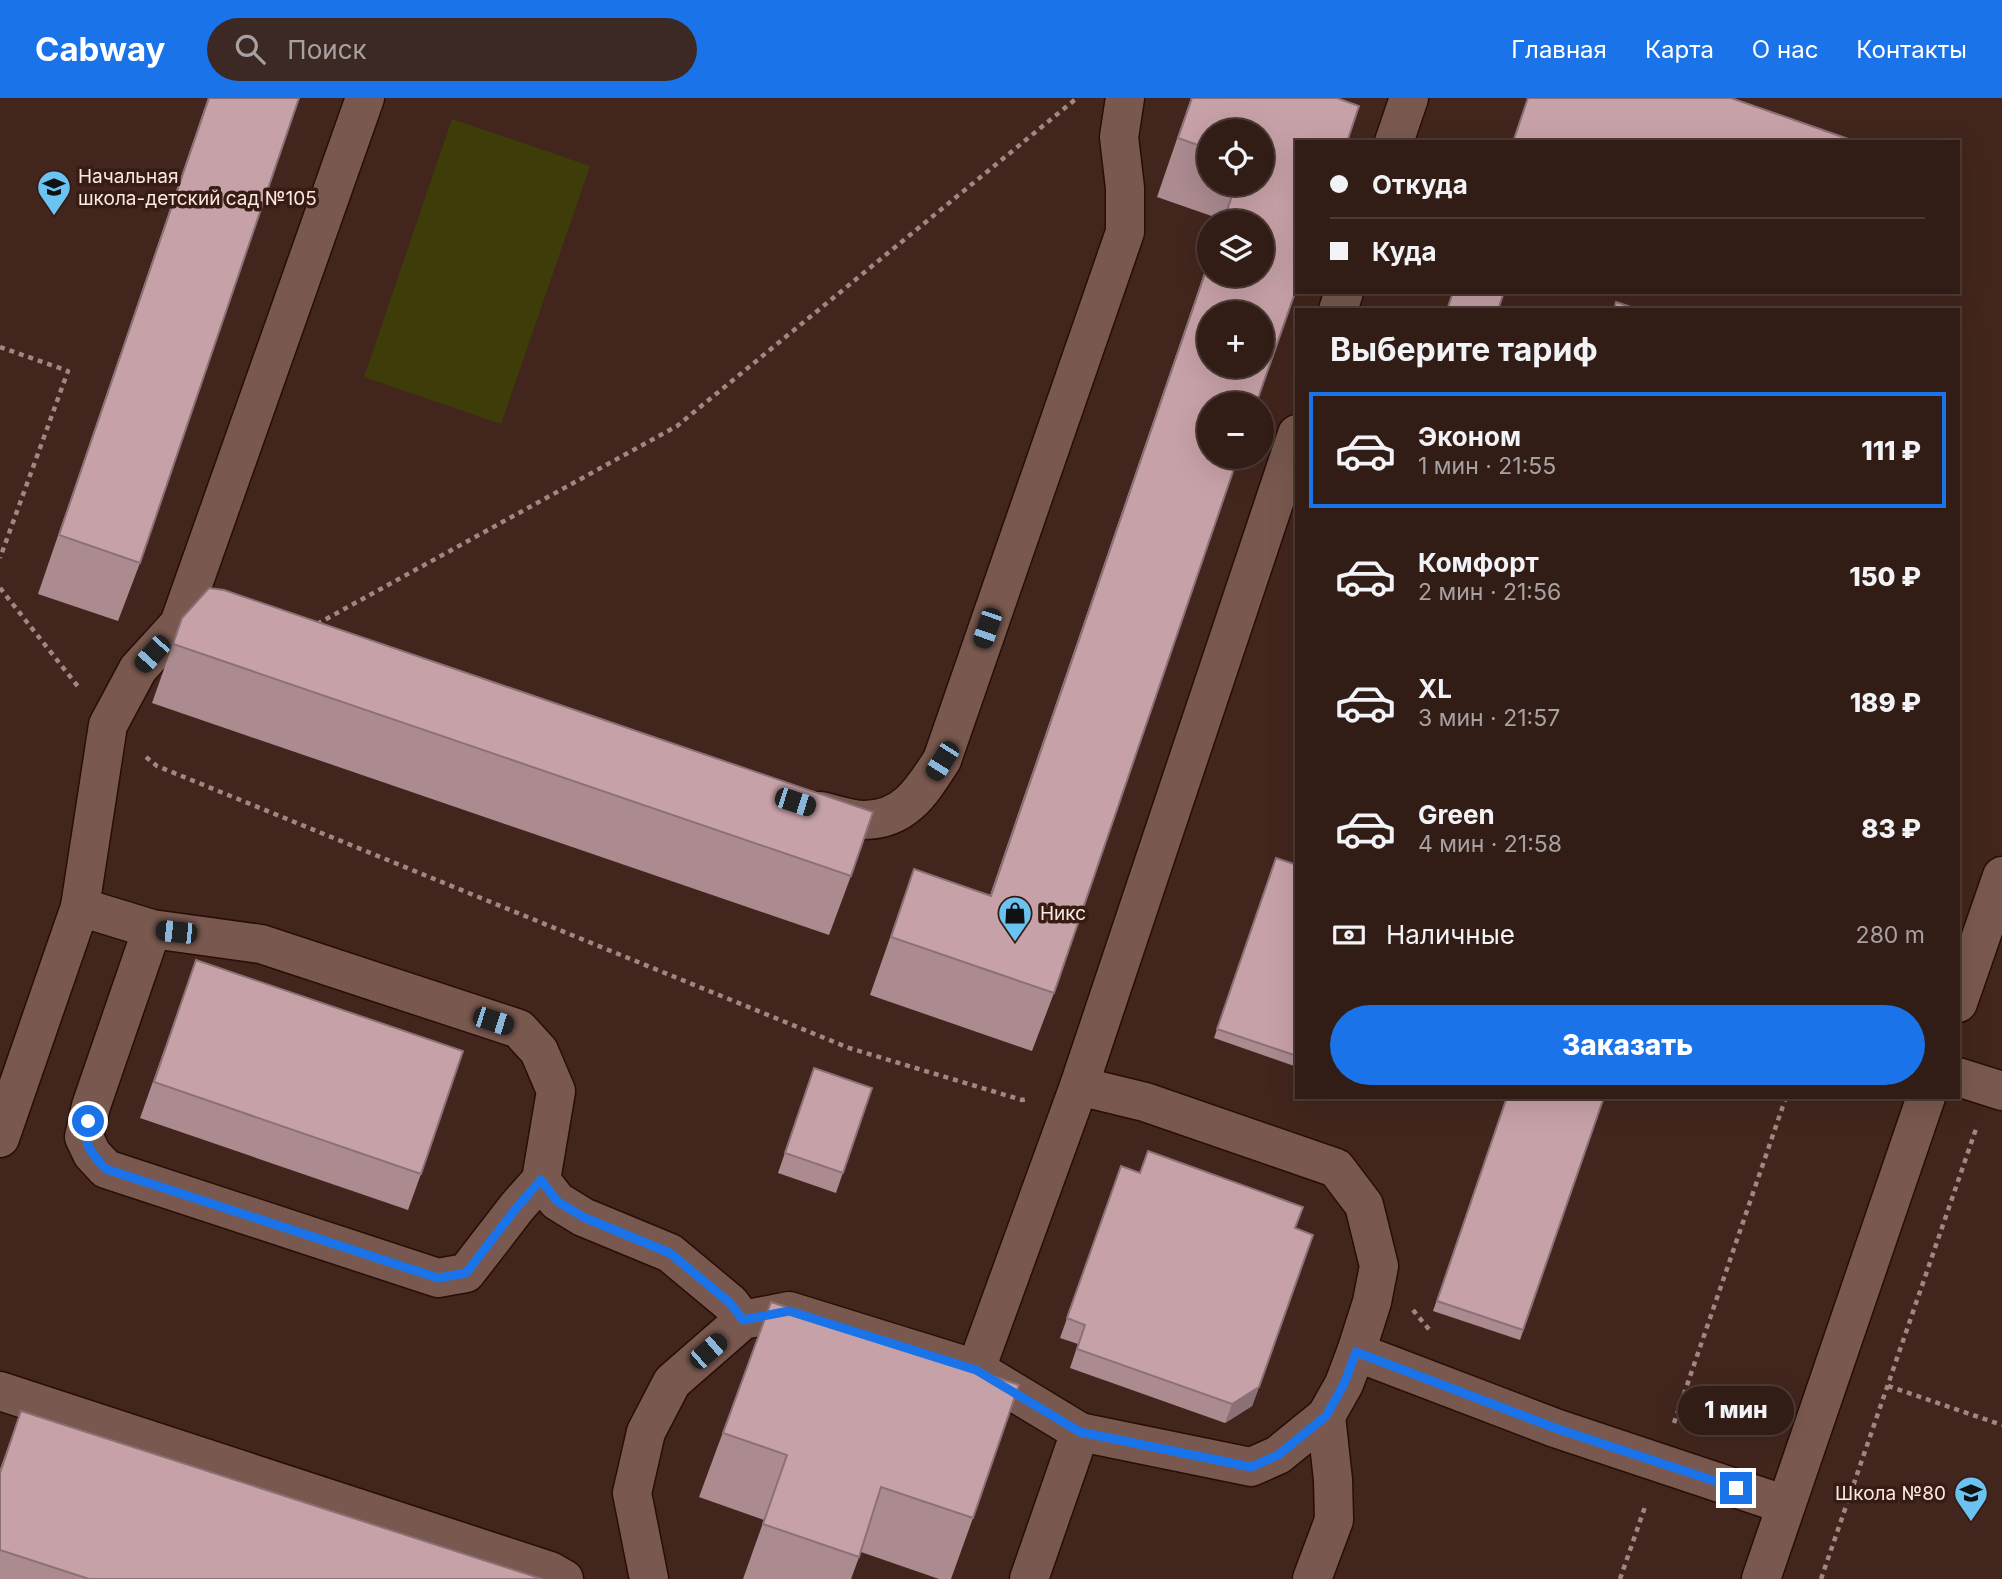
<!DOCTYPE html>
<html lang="ru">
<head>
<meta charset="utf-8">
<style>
	body { margin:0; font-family:Inter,sans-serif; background:#3d2923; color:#f1f3f6; height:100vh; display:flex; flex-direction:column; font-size:26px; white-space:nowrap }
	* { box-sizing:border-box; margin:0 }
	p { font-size:23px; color:#a8a1a1 }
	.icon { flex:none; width:38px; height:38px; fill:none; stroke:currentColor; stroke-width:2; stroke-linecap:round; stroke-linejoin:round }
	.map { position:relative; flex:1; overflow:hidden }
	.drawer { position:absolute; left:1295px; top:210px; width:665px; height:791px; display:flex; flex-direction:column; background:#321c16; border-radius:0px; box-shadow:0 7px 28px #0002,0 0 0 2px #4d3a35 }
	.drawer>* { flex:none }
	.top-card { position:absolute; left:1295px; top:42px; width:665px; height:154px; border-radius:0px; box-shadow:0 7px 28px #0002,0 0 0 2px #4d3a35; display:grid; align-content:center; height:154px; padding:0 35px; background:#321c16 }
	.buttons { position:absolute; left:1197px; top:21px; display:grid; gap:14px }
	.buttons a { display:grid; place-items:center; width:77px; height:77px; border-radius:50%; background:#321c16; box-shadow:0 7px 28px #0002,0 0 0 2px #4d3a35; font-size:35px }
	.end { position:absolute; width:32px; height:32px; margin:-16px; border:9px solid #1a73e8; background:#fff; box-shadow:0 0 0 4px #fff }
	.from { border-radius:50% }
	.bubble { position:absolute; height:49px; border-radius:24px; background:#321c16; box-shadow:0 7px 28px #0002,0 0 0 2px #4d3a35; font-size:23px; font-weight:800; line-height:49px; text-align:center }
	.car { position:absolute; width:21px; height:42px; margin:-21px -10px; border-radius:9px; box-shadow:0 0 5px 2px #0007; background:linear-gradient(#222 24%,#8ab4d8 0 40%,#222 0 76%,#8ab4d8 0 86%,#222 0) }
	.top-card b { display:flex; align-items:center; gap:24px; height:66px; font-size:26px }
	.top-card b+b { border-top:2px solid #4d3a35 }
	.top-card i { width:18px; height:18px; background:#f1f3f6 }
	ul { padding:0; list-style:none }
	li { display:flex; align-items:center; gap:21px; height:116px; margin:0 14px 10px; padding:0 21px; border:4px solid transparent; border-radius:0px }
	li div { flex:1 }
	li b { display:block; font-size:26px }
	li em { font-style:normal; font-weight:800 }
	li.on { border-color:#1a73e8 }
	li>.icon { width:63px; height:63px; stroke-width:1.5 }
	h2 { padding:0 35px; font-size:32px; line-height:84px }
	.pay { display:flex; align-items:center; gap:18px; height:77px; padding:0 35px; font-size:26px }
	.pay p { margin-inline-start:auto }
	.primary-button { display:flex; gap:14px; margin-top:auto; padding:14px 35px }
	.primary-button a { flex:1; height:80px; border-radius:42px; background:#1a73e8; color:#fff; font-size:28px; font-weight:800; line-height:80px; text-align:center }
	header { display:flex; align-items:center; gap:42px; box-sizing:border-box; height:98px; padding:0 35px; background:#1a73e8; color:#fff }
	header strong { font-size:33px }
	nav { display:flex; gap:38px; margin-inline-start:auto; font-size:24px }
	.search { width:490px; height:63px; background:#3d2923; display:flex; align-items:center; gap:18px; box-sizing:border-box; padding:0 24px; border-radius:38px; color:#a8a1a1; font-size:26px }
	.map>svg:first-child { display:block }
	.green { fill:#3e3c09 }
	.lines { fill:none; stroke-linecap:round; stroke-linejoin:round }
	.minor-casing { stroke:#270e06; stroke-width:41 }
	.path { stroke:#a08881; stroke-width:4.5; stroke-dasharray:5 5; stroke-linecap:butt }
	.minor { stroke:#79594f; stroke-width:38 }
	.wall { fill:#ab8a90; fill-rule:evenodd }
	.shaded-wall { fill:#8b7176 }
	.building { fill:#c7a1a8; stroke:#8b7176; stroke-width:2; fill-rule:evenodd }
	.route { stroke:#1a73e8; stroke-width:9 }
	.labels { text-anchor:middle; stroke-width:7; stroke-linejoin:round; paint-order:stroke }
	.poi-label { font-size:19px; fill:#fbe8e2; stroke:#371c13; text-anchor:start }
</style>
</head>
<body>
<header>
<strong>Cabway</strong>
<div class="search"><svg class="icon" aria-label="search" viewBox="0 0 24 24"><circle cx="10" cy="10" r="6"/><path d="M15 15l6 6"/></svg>Поиск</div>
<nav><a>Главная</a><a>Карта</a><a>О нас</a><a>Контакты</a></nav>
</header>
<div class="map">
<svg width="2002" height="1481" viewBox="0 0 2002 1481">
	<rect width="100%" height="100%" fill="#42261d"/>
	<path class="green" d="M452,21L590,68L501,326L364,279Z"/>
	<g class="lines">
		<g class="minor-casing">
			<g id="minor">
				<path d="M1394,44L1409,0"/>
				<path d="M1338,212L1344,194"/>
				<path d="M821,713C834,716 851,722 864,722C905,722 922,693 942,662L1125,134V90L1119,39L1125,0"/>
				<path d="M80,809L152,831L261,846L519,931L539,953L556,993L541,1082L517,1109L466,1175L438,1180L106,1071L92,1056L84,1039L91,1008L152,831"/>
				<path d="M1958,905L2002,778"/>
				<path d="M1958,979L2002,993"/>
				<path d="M0,1040L80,809L108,627L138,571L179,526L365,0"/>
				<path d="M541,1082L557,1103L583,1119L670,1155L730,1205L743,1222"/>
				<path d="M1356,1254L1555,1330L1786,1407"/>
				<path d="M976,1271L1079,988L1297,336"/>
				<path d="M0,1293L550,1473L564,1481"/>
				<path d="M649,1481L632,1395L646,1334L672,1284L743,1222L789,1213L976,1271L1080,1334L1251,1369L1278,1357L1326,1318L1344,1286L1356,1254L1372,1204L1379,1168L1364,1107L1336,1070L1145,1004L1079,988"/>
				<path d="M1029,1481L1080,1334"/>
				<path d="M1312,1481L1334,1422L1333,1382L1326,1318"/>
				<path d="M1761,1481L1926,999"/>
			</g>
		</g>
		<g class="path">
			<path d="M0,249L68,273L0,460"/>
			<path d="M0,490L80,591"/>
			<path d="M317,526L677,328L1077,0"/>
			<path d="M146,659L157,668L849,950L1022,1002L1027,1001"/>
			<path d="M1413,1212L1432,1235"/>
			<path d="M1888,1288L2002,1327"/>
			<path d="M1674,1325L1786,999"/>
			<path d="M1620,1481L1646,1406"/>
			<path d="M1821,1481L1977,1028"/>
		</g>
		<use href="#minor" class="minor"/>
	</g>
	<g class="wall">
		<path d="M208,0H299L140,465L118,523L38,496Z"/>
		<path d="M1191,0H1337L1054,895L1032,953L870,897L914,771L990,797L1209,161V177L1262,124H1222L1223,122L1157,99ZM1209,33H1262V86H1209Z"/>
		<path d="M182,520L851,778L829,837L152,605Z"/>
		<path d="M1276,760L1297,767V969L1214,940Z"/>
		<path d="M196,862L421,1076L408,1112L140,1020Z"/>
		<path d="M814,970L872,990L836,1095L778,1075Z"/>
		<path d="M1507,999H1604L1520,1242L1433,1213Z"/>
		<path d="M1121,1068L1295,1130L1259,1289L1252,1308L1225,1325L1070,1270L1078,1246L1060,1240Z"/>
		<path d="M771,1204L973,1420L951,1481H939L861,1454L851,1481H743L764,1422L699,1399Z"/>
		<path d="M21,1313L542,1481H0V1371Z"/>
	</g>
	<path class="shaded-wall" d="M1259,1289L1252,1308L1225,1325L1232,1306Z"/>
	<g class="building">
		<path d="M209,0H299L140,465L59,437Z"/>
		<path d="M1192,0H1337L1359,8L1347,44H1297V189L1256,306H1209V359H1238L1054,895L891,839L914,771L991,798L1209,164V177H1262V124H1223L1236,86H1262V33H1209V51L1178,40ZM1209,215H1262V268H1209Z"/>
		<path d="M1528,0H1731L1857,44H1513Z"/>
		<path d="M1453,194H1504L1498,212H1447Z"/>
		<path d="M1616,204L1640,212H1614Z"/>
		<path d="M209,490L224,492L873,714L851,778L173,546L182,520Z"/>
		<path d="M1276,760L1297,767V958L1217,931Z"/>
		<path d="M196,862L463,953L421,1076L154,984Z"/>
		<path d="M814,970L872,990L843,1075L785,1055Z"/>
		<path d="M1507,999H1604L1523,1232L1437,1203Z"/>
		<path d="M1148,1053L1303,1109L1295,1130L1313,1137L1259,1289L1232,1306L1077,1251L1085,1227L1067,1220L1121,1068L1140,1075Z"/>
		<path d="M771,1204L1019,1287L973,1420L881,1389L859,1459L763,1426L787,1357L723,1335Z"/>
		<path d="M21,1313L542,1481H89L0,1452V1375Z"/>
	</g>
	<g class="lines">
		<path class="route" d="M88,1023C83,1047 90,1054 106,1071L438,1180L466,1175L517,1109L541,1082L557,1103L583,1119L670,1155L730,1205L743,1222L789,1213L976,1272L1080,1334L1251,1369L1278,1357L1326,1318L1344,1286L1356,1254L1555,1330L1736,1390"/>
	</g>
	<defs>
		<g id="school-pin" transform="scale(1.75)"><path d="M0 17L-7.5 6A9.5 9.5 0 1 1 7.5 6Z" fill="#6ac3f1" stroke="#371c13"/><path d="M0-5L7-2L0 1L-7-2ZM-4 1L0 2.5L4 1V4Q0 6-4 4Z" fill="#111"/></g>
		<g id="shop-pin" transform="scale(1.75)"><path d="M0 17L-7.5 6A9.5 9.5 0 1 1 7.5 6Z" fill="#6ac3f1" stroke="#371c13"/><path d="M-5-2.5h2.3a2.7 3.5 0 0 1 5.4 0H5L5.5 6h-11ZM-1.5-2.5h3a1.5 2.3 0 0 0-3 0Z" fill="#111"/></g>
	</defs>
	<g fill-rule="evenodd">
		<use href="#school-pin" x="54" y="89"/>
		<use href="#shop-pin" x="1015" y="815"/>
		<use href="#school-pin" x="1971" y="1395"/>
	</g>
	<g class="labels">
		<g class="poi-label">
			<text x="78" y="85">Начальная<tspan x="78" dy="22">школа-детский сад №105</tspan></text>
			<text x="1040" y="822">Никс</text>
			<text x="1946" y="1402" text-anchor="end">Школа №80</text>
		</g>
	</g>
</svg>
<div class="buttons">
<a><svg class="icon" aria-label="locate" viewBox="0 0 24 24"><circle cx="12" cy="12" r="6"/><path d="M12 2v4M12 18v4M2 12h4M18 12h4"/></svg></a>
<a><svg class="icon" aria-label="layers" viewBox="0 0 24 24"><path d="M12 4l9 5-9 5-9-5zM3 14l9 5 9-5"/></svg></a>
<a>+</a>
<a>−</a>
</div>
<i class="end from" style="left:88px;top:1023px"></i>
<i class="end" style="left:1736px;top:1390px"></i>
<div class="bubble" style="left:1678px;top:1288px;width:116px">1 мин</div>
<i class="car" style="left:987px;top:530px;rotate:199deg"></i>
<i class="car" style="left:152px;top:556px;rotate:222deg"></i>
<i class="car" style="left:942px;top:663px;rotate:212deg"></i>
<i class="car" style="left:795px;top:704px;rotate:108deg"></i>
<i class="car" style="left:176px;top:834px;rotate:276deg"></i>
<i class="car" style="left:493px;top:923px;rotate:108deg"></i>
<i class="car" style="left:708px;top:1253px;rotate:49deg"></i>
<div class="top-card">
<b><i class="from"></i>Откуда</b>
<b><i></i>Куда</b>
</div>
<section class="drawer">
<h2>Выберите тариф</h2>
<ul>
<li class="on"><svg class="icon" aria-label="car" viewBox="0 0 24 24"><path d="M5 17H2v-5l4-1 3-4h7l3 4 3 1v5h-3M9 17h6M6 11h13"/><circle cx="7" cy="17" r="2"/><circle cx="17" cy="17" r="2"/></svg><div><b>Эконом</b><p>1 мин · 21:55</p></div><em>111 ₽</em></li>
<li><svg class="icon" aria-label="car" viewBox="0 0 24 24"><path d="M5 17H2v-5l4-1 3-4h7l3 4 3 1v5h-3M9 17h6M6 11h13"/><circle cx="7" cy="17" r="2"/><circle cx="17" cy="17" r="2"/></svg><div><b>Комфорт</b><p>2 мин · 21:56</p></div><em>150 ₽</em></li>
<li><svg class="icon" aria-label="car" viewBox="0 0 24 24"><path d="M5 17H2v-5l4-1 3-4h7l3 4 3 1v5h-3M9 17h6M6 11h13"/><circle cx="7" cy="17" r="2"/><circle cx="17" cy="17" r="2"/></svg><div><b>XL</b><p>3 мин · 21:57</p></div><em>189 ₽</em></li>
<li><svg class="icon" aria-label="car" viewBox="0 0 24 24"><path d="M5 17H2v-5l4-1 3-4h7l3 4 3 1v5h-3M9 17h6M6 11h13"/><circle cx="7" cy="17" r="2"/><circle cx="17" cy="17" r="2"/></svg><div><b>Green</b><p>4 мин · 21:58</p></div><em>83 ₽</em></li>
</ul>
<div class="pay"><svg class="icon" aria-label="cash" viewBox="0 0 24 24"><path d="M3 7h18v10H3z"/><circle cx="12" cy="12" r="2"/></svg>Наличные<p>280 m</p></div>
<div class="primary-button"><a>Заказать</a></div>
</section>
</div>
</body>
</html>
